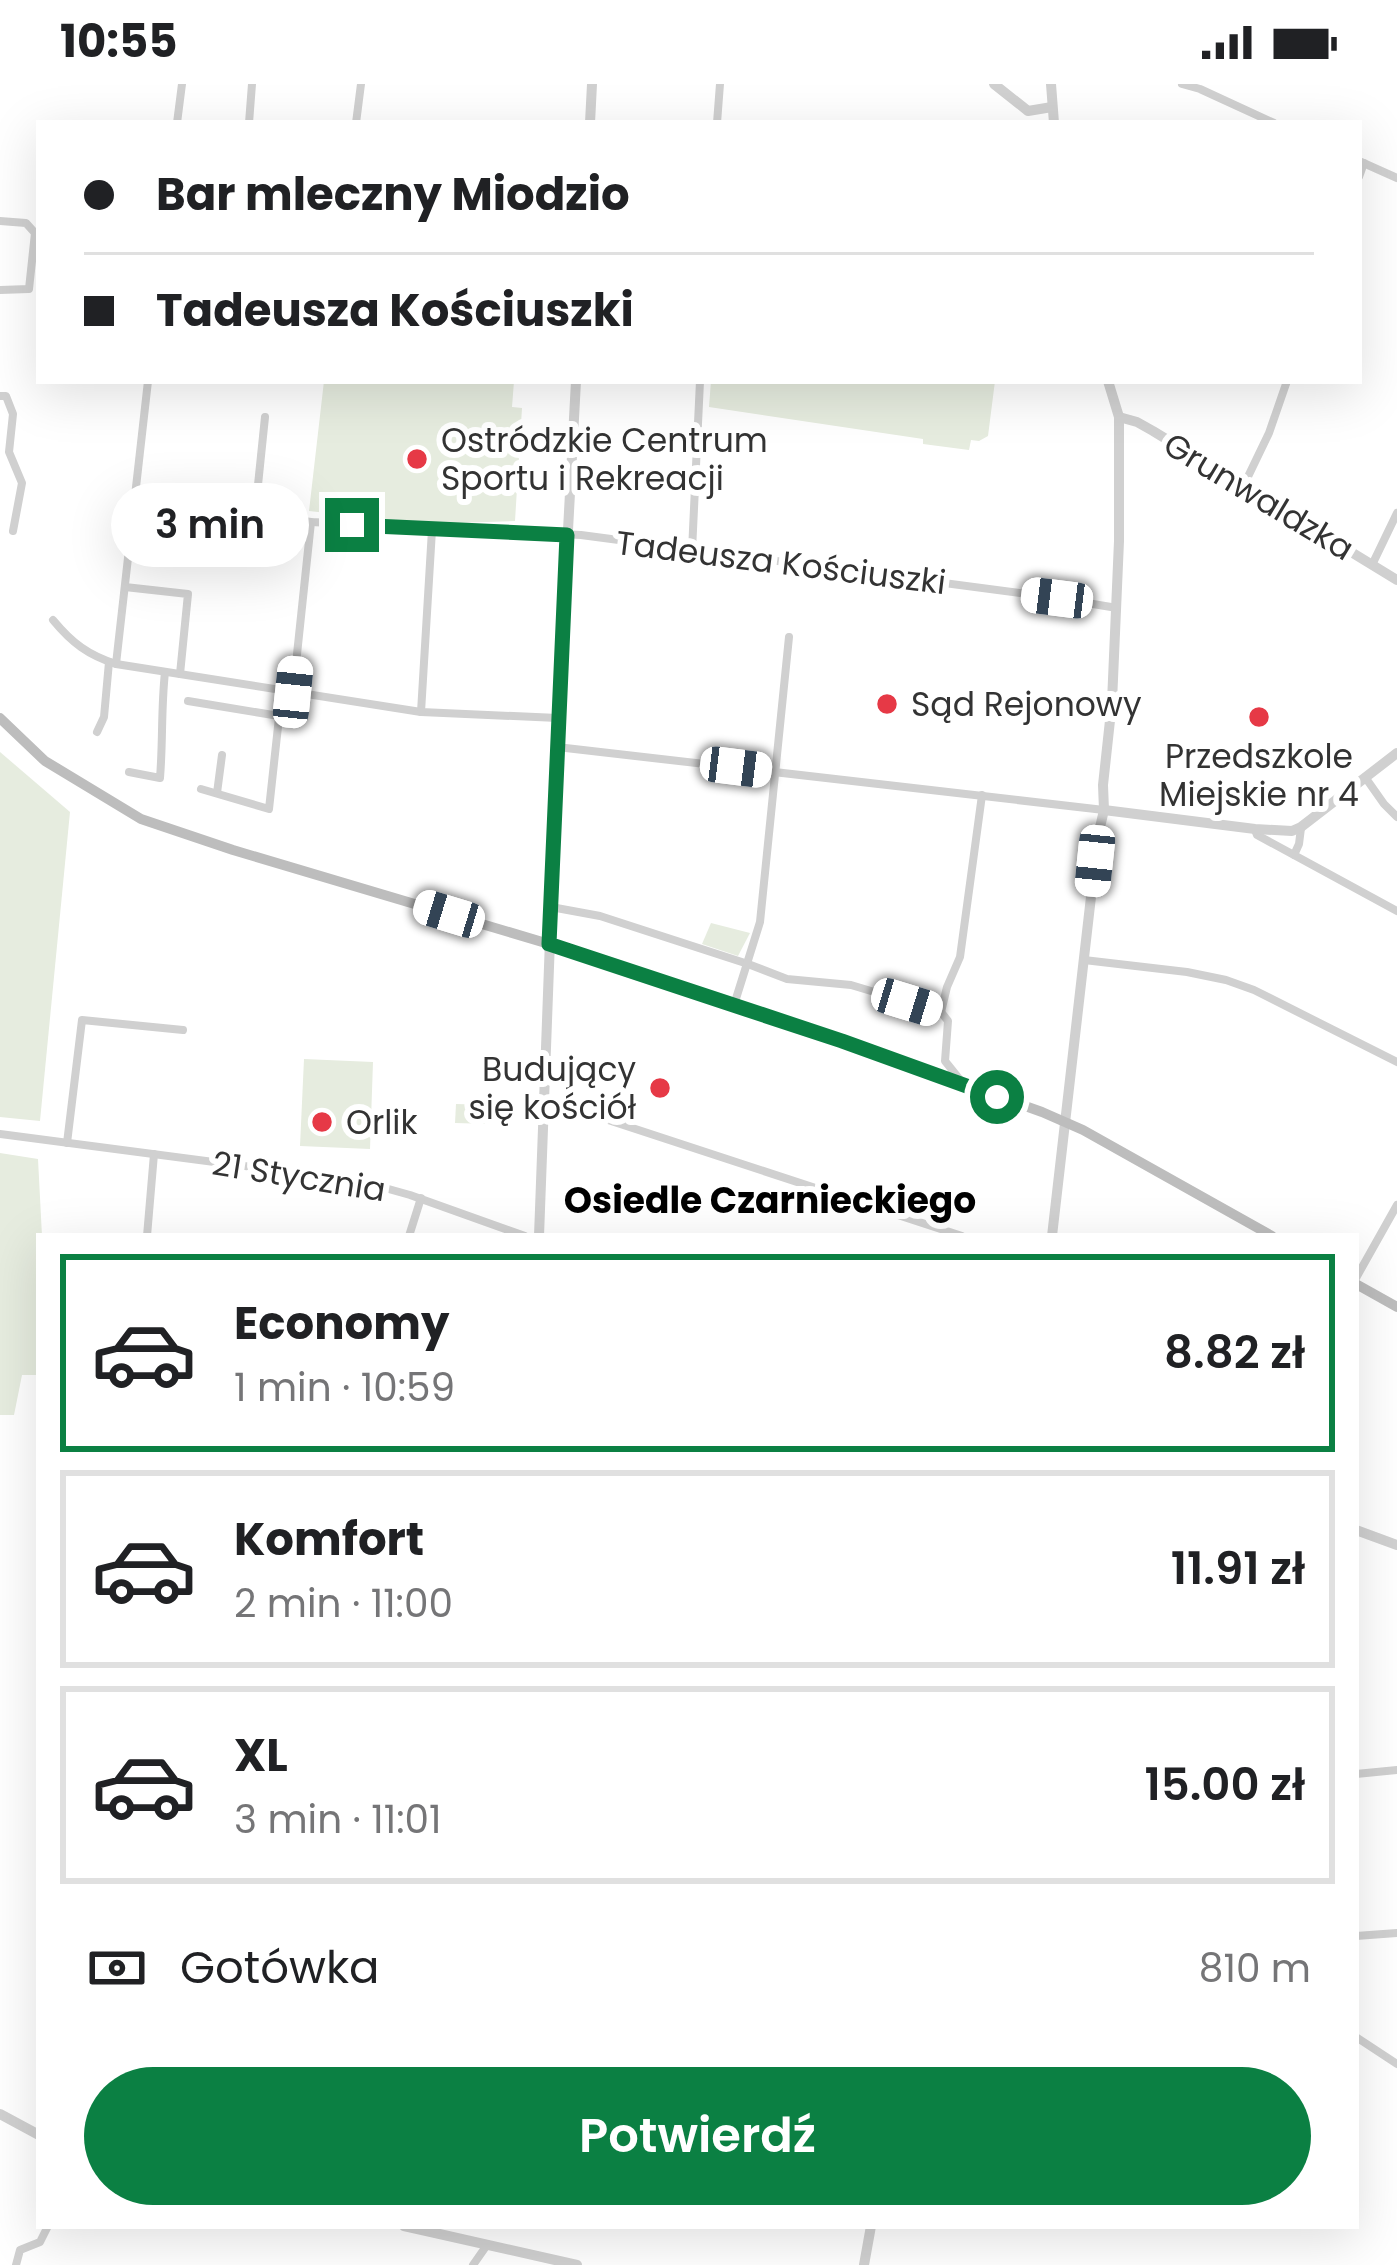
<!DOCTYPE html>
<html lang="pl">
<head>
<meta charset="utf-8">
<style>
	body { margin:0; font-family:Poppins,sans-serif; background:#f2f2f2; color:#202124; height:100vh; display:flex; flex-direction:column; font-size:45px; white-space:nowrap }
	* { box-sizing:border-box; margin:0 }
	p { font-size:39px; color:#757577 }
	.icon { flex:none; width:66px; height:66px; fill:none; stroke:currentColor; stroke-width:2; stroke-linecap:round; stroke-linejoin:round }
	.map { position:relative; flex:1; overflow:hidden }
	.sheet { position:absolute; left:36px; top:1149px; width:1323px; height:996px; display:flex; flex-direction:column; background:#fff; border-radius:0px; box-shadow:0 12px 48px #0002 }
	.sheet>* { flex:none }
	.hud { position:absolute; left:36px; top:36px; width:1326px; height:264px; border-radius:0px; box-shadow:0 12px 48px #0002; display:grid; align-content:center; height:264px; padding:0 48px; background:#fff }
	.end { position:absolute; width:54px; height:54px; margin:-27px; border:15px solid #0b8043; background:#fff; box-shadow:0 0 0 6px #fff }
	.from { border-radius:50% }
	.bubble { position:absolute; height:84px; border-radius:42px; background:#fff; box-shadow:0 12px 48px #0002; font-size:39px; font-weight:600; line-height:84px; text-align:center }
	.car { position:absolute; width:36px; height:72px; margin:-36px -18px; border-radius:15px; box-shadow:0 0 9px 3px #0007; background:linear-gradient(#fff 24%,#345 0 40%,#fff 0 76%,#345 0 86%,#fff 0) }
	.hud b { display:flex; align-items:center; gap:42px; height:114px; font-size:45px }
	.hud b+b { border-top:3px solid #e0e0e0 }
	.hud i { width:30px; height:30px; background:#202124 }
	ul { padding:21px 0 0; list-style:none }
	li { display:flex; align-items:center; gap:36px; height:198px; margin:0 24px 18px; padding:0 24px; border:6px solid #e0e0e0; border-radius:0px }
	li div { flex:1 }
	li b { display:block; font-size:45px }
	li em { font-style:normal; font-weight:600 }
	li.active { border-color:#0b8043 }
	li>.icon { width:108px; height:108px; stroke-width:1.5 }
	.pay { display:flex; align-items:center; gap:30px; height:132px; padding:0 48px; font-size:45px }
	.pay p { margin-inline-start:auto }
	.action { display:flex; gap:24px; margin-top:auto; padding:24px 48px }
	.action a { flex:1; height:138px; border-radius:72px; background:#0b8043; color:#fff; font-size:48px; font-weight:600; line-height:138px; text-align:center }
	.status { display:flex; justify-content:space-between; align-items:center; height:84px; padding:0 60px; background:#fff; direction:ltr }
	.status svg { height:33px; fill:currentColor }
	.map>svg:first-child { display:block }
	.green { fill:#e6ecdf }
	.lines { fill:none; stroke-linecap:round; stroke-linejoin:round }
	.minor { stroke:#d0d0d0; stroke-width:8 }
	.tertiary { stroke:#d0d0d0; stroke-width:10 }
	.secondary { stroke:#bdbdbd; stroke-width:10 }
	.route { stroke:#0b8043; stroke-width:15 }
	.poi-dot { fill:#e63946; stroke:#fff; stroke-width:4.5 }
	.labels { text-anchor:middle; stroke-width:12; stroke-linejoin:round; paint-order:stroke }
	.poi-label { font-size:33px; fill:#333; stroke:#fff; text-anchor:start }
	.street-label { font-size:33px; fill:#333; stroke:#fff }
	.neighbourhood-label { font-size:36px; font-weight:bold; fill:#000; stroke:#fff }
</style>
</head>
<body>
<div class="status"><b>10:55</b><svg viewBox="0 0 49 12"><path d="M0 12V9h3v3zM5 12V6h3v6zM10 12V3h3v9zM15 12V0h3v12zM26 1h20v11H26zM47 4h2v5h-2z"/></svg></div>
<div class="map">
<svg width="1397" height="2181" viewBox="0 0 1397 2181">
	<rect width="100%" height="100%" fill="#fff"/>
	<g class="green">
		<path d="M324,297H514L512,323L522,324L515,437L425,440L309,427Z"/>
		<path d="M711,297H995L988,352L979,357L971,356L969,366L923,360V355L709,323Z"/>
		<path d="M0,668L70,728L40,1037L0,1033Z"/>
		<path d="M711,839L750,849L738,872L702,860Z"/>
		<path d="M304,975L373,978L370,1065L300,1062Z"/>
		<path d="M456,1020L491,1021L490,1040L455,1039Z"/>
		<path d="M0,1069L38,1075L42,1152H39V1291H22L14,1331H0Z"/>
	</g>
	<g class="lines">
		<g class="minor">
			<path d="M1182,0L1200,5L1274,39"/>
			<path d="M177,39L182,0"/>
			<path d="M249,39L252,0"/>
			<path d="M356,39L361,0"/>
			<path d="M717,39L720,0"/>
			<path d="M1359,77L1397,94"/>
			<path d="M1359,93L1364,79"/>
			<path d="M0,137L26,139L35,149L29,205L0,206"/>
			<path d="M0,312H6L13,330L9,368L22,399L13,447"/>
			<path d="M265,333L255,430L311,438L581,451L1057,514L1117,524"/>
			<path d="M1243,403L1269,349L1287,297"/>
			<path d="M692,467L700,297"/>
			<path d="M1372,481L1397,429"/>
			<path d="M125,503L188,510L180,590"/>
			<path d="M53,536C72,559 88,571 116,580L421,628L558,634"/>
			<path d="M116,580L148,297"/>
			<path d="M293,608L311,438"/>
			<path d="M188,617L279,632"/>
			<path d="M421,628L432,446"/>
			<path d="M97,648L104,633L109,578"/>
			<path d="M557,663L1104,726"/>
			<path d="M129,688L160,694C163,657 161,625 165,588"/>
			<path d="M1365,693L1384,720L1397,733"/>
			<path d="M201,705L269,725L282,606"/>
			<path d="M217,709L222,671"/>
			<path d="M1255,746L1257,751L1294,771L1299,760L1301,744"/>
			<path d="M1294,771L1397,827"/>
			<path d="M551,823L600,832L748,880L787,895L851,901L941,928L947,903L960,873L982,711"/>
			<path d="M1084,876L1187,888L1226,896L1254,906L1397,978"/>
			<path d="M734,921L760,838L789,553"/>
			<path d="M941,928L948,937L945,977L961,997"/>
			<path d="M544,1015L962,1152"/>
			<path d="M0,1050L360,1097L410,1111L525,1152"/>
			<path d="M67,1059L82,936L183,946"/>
			<path d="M147,1152L154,1070"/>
			<path d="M409,1152L421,1114"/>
			<path d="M1356,1194L1397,1121"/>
			<path d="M1356,1690L1397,1686"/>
			<path d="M1356,1852L1397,1849"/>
			<path d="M1356,1953L1397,1980"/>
			<path d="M16,2181L20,2166L40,2158L48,2142"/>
			<path d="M473,2181L487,2161"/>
		</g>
		<g class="tertiary">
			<path d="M994,0L1028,27L1052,23"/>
			<path d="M1051,0L1054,39"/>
			<path d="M590,39L592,0"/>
			<path d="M1119,333L1137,338L1153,347L1397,496"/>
			<path d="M1104,726L1255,745L1292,747L1301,743L1397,669"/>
			<path d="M539,1152L559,614L576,297"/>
			<path d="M1052,1152L1098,752L1104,726L1103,701L1112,618L1119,457V333L1108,297"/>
			<path d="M1356,1446L1397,1461"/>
			<path d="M0,2030L39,2051"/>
			<path d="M404,2142L577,2181"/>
			<path d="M864,2181L871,2142"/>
		</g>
		<g class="secondary">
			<path d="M0,634L45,677L141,735L233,766L549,860L842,957L1042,1028L1083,1046L1272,1152"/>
			<path d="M1356,1200L1397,1223"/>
		</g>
	</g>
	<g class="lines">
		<path class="route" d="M352,441L567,451L549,860L842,957L997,1013"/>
	</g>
	<g class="poi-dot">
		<circle cx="417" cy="375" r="12"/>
		<circle cx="887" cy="620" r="12"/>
		<circle cx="1259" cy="633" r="12"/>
		<circle cx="660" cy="1004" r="12"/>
		<circle cx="322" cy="1038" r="12"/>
	</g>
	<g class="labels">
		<g class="poi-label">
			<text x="441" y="368">Ostródzkie Centrum<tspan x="441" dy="38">Sportu i Rekreacji</tspan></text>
			<text x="911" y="632">Sąd Rejonowy</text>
			<text x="1259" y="684" text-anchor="middle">Przedszkole<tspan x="1259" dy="38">Miejskie nr 4</tspan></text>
			<text x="636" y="997" text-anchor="end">Budujący<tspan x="636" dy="38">się kościół</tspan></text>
			<text x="346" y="1050">Orlik</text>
		</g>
		<g class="street-label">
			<text transform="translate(1259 412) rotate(31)" y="12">Grunwaldzka</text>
			<text transform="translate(781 478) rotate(7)" y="12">Tadeusza Kościuszki</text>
			<text transform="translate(299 1092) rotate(9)" y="12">21 Stycznia</text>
		</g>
		<g class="neighbourhood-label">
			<text x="770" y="1129">Osiedle Czarnieckiego</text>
		</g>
	</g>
</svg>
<i class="end from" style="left:997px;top:1013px"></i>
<i class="end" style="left:352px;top:441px"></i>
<div class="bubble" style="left:111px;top:399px;width:198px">3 min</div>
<i class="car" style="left:1057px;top:514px;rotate:277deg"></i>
<i class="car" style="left:293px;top:608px;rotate:6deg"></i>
<i class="car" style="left:736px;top:683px;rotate:97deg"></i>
<i class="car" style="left:1095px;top:777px;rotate:186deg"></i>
<i class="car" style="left:449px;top:830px;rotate:287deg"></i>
<i class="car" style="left:907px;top:918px;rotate:107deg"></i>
<div class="hud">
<b><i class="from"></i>Bar mleczny Miodzio</b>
<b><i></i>Tadeusza Kościuszki</b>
</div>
<section class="sheet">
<ul>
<li class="active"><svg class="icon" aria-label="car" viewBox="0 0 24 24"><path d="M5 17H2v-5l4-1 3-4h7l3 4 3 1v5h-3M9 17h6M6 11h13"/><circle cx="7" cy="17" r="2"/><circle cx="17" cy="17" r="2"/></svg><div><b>Economy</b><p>1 min · 10:59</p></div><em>8.82 zł</em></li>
<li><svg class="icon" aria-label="car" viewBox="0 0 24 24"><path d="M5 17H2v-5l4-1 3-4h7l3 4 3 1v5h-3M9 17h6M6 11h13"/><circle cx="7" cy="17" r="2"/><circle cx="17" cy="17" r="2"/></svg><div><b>Komfort</b><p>2 min · 11:00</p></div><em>11.91 zł</em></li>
<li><svg class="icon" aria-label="car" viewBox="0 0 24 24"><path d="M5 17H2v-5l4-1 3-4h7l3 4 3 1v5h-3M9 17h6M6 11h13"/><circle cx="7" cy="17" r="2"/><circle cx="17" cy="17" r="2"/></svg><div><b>XL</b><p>3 min · 11:01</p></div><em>15.00 zł</em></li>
</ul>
<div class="pay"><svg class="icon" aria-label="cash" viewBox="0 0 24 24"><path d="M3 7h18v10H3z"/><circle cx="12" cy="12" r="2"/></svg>Gotówka<p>810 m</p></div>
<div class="action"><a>Potwierdź</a></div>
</section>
</div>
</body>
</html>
